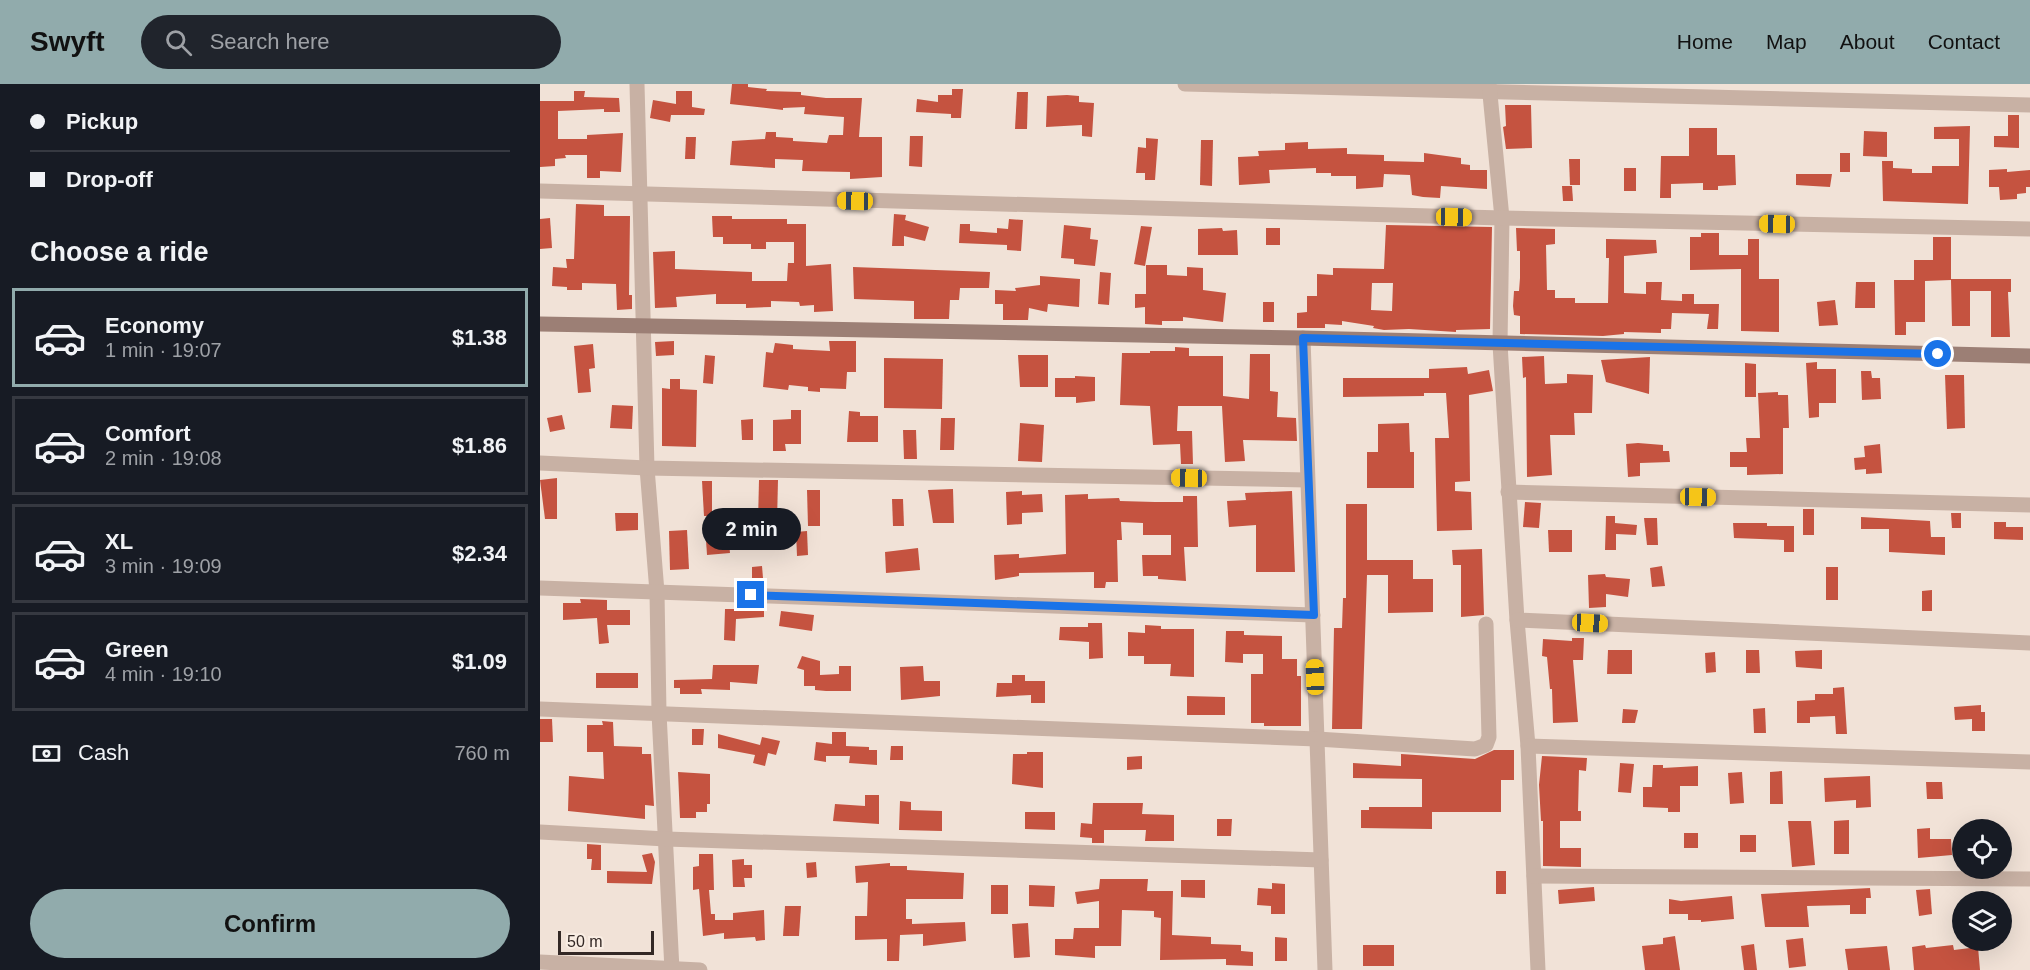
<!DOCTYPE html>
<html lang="en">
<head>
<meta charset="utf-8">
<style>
	body { margin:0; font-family:Arial,sans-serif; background:#20242c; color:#f1f3f6; height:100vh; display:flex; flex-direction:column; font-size:22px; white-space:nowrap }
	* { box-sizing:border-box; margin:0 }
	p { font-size:20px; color:#9ea1a6 }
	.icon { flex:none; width:33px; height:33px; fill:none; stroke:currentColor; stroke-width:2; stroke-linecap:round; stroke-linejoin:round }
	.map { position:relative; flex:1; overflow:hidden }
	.side { display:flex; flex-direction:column; background:#171b24; width:540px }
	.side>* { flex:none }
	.guide { display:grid; align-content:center; height:132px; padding:0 30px; background:#171b24 }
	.controls { position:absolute; left:1412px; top:735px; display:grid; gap:12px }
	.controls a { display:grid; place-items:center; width:60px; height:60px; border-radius:50%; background:#171b24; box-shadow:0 6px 24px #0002; font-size:30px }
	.scale { position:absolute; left:18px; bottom:15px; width:96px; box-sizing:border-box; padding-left:6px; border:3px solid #332825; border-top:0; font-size:16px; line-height:21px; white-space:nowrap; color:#332825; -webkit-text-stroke:4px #f9ede3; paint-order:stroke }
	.end { position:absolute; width:27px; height:27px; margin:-14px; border:8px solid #1a73e8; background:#fff; box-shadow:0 0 0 3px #fff }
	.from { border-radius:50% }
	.bubble { position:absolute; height:42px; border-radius:21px; background:#171b24; box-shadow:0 6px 24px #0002; font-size:20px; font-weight:600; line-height:42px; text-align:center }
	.car { position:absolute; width:18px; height:36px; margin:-18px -9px; border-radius:8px; box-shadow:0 0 4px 2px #0007; background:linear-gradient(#f5c518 24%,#345 0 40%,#f5c518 0 76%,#345 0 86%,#f5c518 0) }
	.guide b { display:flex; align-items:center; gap:21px; height:57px; font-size:22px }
	.guide b+b { border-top:2px solid #363941 }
	.guide i { width:15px; height:15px; background:#f1f3f6 }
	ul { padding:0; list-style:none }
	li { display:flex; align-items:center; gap:18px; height:99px; margin:0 12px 9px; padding:0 18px; border:3px solid #363941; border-radius:0px }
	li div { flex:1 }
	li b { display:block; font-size:22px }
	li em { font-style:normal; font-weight:600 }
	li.selected { border-color:#91abac }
	li>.icon { width:54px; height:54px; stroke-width:1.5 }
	h2 { padding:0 30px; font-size:27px; line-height:72px }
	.pay { display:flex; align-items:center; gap:15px; height:66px; padding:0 30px; font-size:22px }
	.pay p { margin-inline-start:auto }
	.primary-button { display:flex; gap:12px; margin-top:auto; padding:12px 30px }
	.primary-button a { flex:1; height:69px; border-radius:36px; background:#91abac; color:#111; font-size:24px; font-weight:600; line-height:69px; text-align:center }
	header { display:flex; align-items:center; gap:36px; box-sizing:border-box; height:84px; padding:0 30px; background:#91abac; color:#111 }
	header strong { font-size:28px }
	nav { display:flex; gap:33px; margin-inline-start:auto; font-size:21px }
	.search { width:420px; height:54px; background:#20242c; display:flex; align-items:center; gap:15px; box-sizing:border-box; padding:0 21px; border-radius:33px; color:#9ea1a6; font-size:22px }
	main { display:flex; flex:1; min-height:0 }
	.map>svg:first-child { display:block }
	.building { fill:#c55340; fill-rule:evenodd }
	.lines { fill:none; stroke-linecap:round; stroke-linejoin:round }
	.street { stroke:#c8b1a4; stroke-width:15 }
	.secondary { stroke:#9c7f75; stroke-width:15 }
	.route { stroke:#1a73e8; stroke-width:8 }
</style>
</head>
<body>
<header>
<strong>Swyft</strong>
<div class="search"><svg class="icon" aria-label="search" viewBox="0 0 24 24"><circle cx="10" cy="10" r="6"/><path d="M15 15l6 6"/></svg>Search here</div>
<nav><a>Home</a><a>Map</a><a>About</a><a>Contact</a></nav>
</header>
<main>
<section class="side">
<div class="guide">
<b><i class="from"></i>Pickup</b>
<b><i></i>Drop-off</b>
</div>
<h2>Choose a ride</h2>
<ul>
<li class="selected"><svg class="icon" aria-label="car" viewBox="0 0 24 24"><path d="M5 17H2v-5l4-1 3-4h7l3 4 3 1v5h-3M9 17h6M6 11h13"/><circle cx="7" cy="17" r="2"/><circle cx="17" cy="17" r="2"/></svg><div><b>Economy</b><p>1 min · 19:07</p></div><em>$1.38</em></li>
<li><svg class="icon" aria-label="car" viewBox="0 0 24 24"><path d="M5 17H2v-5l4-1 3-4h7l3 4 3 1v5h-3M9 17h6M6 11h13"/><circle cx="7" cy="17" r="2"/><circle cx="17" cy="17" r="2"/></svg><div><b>Comfort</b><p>2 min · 19:08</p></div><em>$1.86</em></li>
<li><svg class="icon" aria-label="car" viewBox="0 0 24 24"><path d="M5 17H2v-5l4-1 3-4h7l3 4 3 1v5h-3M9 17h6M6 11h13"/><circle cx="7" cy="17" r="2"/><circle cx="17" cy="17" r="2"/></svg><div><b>XL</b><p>3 min · 19:09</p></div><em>$2.34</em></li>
<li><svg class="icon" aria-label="car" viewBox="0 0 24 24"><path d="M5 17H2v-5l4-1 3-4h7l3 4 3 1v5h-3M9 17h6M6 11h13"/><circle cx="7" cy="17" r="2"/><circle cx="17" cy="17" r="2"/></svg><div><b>Green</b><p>4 min · 19:10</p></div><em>$1.09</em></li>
</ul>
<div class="pay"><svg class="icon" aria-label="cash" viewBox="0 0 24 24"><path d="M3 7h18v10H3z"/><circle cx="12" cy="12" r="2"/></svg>Cash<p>760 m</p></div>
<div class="primary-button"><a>Confirm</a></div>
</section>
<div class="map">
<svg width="1490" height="886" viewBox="0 0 1490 886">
	<rect width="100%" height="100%" fill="#f1e2d7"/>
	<g class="building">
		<path d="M192,0H208V3L227,5L226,7L261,8V11L286,14H322L319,53H342V93L310,95V88L262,87L263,76L235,75V84L190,81L192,57L225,55L226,48H236V53L253,54V57L287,59L289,51H303L304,33L264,30L265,23L243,24V26L190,20Z"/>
		<path d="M412,5H423L421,34H411V30L376,28L377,15L398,18V11H412Z"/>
		<path d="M34,7H45L44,13L79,14L80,28H64V25L18,27V55H47V51L83,49L81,88L60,87V94H47V71H25L26,74L15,75V82L0,83V17H34Z"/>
		<path d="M136,7H152V23L165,25L164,31H131L130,38L110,34L113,16L136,20Z"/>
		<path d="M477,8H488L487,45H475Z"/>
		<path d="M527,11L539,12V18L554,19L552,53L542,52V41L506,43L507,12Z"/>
		<path d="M965,21H991L992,64L966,65L963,43L966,42Z"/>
		<path d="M1468,31H1479V64L1454,63V52H1468Z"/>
		<path d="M1430,42L1428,120L1343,117L1342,77H1353V84L1372,85V89H1392V82H1419V55H1394V43Z"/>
		<path d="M1149,44H1177V71H1195L1196,101L1178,102V106H1163V99L1131,100V114H1120L1121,72H1149Z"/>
		<path d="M1324,47L1347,48V73L1323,72Z"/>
		<path d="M370,52H383L382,83L369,82Z"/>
		<path d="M146,53H156L155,75H145Z"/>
		<path d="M606,54L618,55L615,96H605V89H596L598,63L606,64Z"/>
		<path d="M661,56H673L672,102L660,101Z"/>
		<path d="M768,58V65L807,64V70L844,71V77L884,78V69L921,74V80L930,81V86H947V105L901,102L900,114L883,113L872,111L870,91L844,90L843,103L816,105V92H791V89H776V84L729,86L730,99L699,101L698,73L719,72L718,67L745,66V59Z"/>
		<rect x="1300" y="69" width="10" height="19"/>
		<path d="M1029,75H1040V101H1030Z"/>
		<rect x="1084" y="84" width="12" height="23"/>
		<path d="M1467,85V88L1490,86V103H1486V109L1477,110V115L1460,116L1459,103H1449V86Z"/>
		<path d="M1256,90H1292L1290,103L1256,101Z"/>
		<path d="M1022,102H1032L1033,117H1023Z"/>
		<path d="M36,120L64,121V132H90L89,211H92V225L77,226L76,200L42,199V206H27V203L12,202L13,183L27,184L26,175H34Z"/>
		<path d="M354,130L366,131L365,136L389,143L385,157L364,152V162H352Z"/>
		<path d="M172,132H192V135H247V140H266V182L291,180L293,227L274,228V221L260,222L259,218L231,217V223L206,224V220H176V210L136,213L137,223L115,224L113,168L135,167V185L212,188V197H247L248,179H254V158H226V165H211V160H183V153H173Z"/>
		<path d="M10,134L12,164L0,165V135Z"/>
		<path d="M469,135L483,136L481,167L467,166V161L419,159L420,140H430V147L457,149V144L468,145Z"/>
		<path d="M524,141L551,144L550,155L558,156L555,182L534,180V175L521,174Z"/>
		<path d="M846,141L952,143L950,245L916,246V248L869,245L844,246L833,244L834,242L802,237V241L785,240V244H757V229L767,228V212H777V190L793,191V184L844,185ZM832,199H853L852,227L831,226Z"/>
		<path d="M601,142L612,143L605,182L594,180Z"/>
		<path d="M682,144L683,147L697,146L698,171H658V145Z"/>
		<rect x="726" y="144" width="14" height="17"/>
		<path d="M976,144L1015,145V160L1006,161L1007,206H1015V214H1035V219H1068L1069,174H1066V155L1116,156L1117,169L1084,172V209L1106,210V198H1122L1121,216L1142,217V210H1154V220H1179L1178,245H1167L1169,230L1132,229L1131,245H1121V249L1084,248V250L1063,252L980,250V232L974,231L973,222L974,207H979L980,194V167H977Z"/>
		<path d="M1161,149H1179V171H1208V155H1219V195H1239V248L1201,247V185L1150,186V153H1161Z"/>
		<path d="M1393,153H1411V195H1471V208H1468L1470,253H1451V207H1430V242H1412L1411,196L1385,197V238H1366V251H1355L1354,196H1374V176H1393Z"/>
		<path d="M606,181H627V191L647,192V183L663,184V206L686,209L683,238L643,233V237H622V241L605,240V223L595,224V210H606Z"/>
		<path d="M313,183L450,188L449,204H420L419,216H410L409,235H374V217L314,215Z"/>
		<path d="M560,188L571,189L569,221L558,220Z"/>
		<path d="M500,192L540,195L539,223L508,220L507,228L489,224L488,236H463V220H455V206L476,207L475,204L500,201Z"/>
		<path d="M1316,198H1335V224H1315Z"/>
		<path d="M1295,216L1298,241L1279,242L1277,218Z"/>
		<rect x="723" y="218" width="11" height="20"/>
		<path d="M134,257V271L116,272L115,258Z"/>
		<path d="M289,257H316V288H307L306,305L280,304V308L268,307V303L249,301L248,306L223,303L226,268L233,269L235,259L253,261V265L290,267Z"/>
		<path d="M53,260L55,284L49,285L51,308L38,309L34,262Z"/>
		<path d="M635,263L649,264V272H683V312L709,315L710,270H730V307L738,308L737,333L756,334L757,357L703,356L705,377L685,378L682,322H638L637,347H652L653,380H641L640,360L613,361L610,322L580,321L582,269H610V267H635Z"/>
		<path d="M165,271L175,272L173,300L163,299Z"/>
		<path d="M478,271H508V303H480Z"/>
		<path d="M1004,272L1005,300L1027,299V290L1053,291L1052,329H1034L1035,351H1010L1012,391L987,393L986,293L983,294L982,273Z"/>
		<path d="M1110,273L1109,310L1066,298L1061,276Z"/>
		<path d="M344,274L403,275L402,325L344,324Z"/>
		<path d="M1277,278V285H1296V319H1279V333L1269,334L1266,279Z"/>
		<path d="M1205,279L1216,280V313H1205Z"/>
		<path d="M927,283L928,290L949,286L953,307L929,311L930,397L915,398V407L931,408L932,446L897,447L895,354H909L906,309H884V312L803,313V294H889V285Z"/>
		<path d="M1321,287H1331L1332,294H1340L1341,315L1322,316Z"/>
		<path d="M1405,291H1424L1425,344L1407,345Z"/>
		<path d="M535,292L555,293V317L536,319V313H515V294H535Z"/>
		<path d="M130,295H140V305L157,306L156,363L122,362V304L130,305Z"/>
		<path d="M1238,308V311H1248L1249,344H1243V390L1207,391V383H1190V368H1207L1206,354H1220L1218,309Z"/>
		<path d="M72,321L93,322L92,345L70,344Z"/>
		<path d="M251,326H261V360H245L246,367H233V336L251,335Z"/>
		<path d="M309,327L320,328V332H338V358H307Z"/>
		<path d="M22,331L25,345L10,348L7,334Z"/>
		<path d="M401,334H415L414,366H400Z"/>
		<path d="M213,335V356H202L201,336Z"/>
		<path d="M480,339L504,341L502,378L478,377Z"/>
		<path d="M869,339L870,368H874V404H827V368H838V340Z"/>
		<path d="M363,346H376L377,375H364Z"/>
		<path d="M1098,359L1123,361V367H1129L1130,378L1100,379V392L1088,393L1086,360Z"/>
		<path d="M1340,360L1342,389L1326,390V385L1315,386L1314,374L1325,373L1324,362Z"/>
		<path d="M17,394V435H5L0,396Z"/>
		<path d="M219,396H238L237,438H218Z"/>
		<path d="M162,397H172V432H164Z"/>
		<path d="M413,405L414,439H393L388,406Z"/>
		<path d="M267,406H280V442H268Z"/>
		<path d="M482,407V411L502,410L503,428L482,429V440L467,441L466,408Z"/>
		<path d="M752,407L755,488H716V441L689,443L687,417L706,416L705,409Z"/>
		<path d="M548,410V415L579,414L580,417L615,418H643V412H657L658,463H644L646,497L618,495V492H603L602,471H631V451H603V439L581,438L582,456H577L578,498H566L565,504H554V488L479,489V492L455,496L454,471L479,470V474L526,470L525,411Z"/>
		<path d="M352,415H363L364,442H353Z"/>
		<path d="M985,418L1001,419L999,444L983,443Z"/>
		<path d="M806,420H827V476H873V495H893V528L848,529V491H827L822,645H792L794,544H802L803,514H806Z"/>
		<rect x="1263" y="425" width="11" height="26"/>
		<path d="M75,429H98V446L76,447Z"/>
		<path d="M1411,429H1421V444H1412Z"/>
		<path d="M1066,432H1075V439L1097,441L1096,451L1076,450V466H1065Z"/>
		<path d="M1321,433L1390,437L1391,453H1405V471L1349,468V445H1321Z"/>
		<path d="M1104,434H1117L1118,461H1107Z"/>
		<path d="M1454,438H1466V443H1483V456L1454,455Z"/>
		<path d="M1193,439H1227V442H1254V468H1244V456L1194,454Z"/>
		<path d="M187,440L190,469L167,471L165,441Z"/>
		<path d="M147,446L149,485L130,486L129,447Z"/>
		<path d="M1008,446H1032V468H1009Z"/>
		<path d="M267,447L268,471L257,472L256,448Z"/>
		<path d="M378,464L380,486L346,489L345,468Z"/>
		<path d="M942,465L944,531L921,533V481H913L912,466Z"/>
		<path d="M222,482L223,494L212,495V483Z"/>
		<path d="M1122,482L1125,502L1112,503L1110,484Z"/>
		<rect x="1286" y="483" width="12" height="33"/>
		<path d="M1065,490L1066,493L1090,495L1088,513L1066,510V523L1049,524L1048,491Z"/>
		<path d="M1392,506V527H1382V507Z"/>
		<path d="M40,515L67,516V526H90V541H67L69,559L59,560L57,534L23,536V519H41Z"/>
		<path d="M198,521H209V525H224V533L196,535L195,557L184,556L185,525H198Z"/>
		<path d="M241,527L274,531L272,547L239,542Z"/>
		<path d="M548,539H562L563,574L549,575V558L519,556L520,543H548Z"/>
		<path d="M605,541L621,542V545H654V593L630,592L631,580H604V572H588V548L605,549Z"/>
		<path d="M686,547H704V551L742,552V575H757V592H761V642H724V639H711V590H723V570H703V579L685,578Z"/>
		<path d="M1032,554H1044L1043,576H1033L1038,638L1013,639L1012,605H1010L1007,573L1002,572L1003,555L1032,557Z"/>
		<path d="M1068,566H1092V590H1067Z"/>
		<path d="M1206,566H1219L1220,589H1206Z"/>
		<path d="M1282,566V585L1256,583L1255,567Z"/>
		<path d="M1175,568L1176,588L1166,589L1165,569Z"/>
		<path d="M262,572L280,577V591L299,590V582H311V607H286L275,606V602H264V586L257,584Z"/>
		<path d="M173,581H219L217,600L190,598V606L161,605L162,610H140V604H134V596L172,595Z"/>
		<path d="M383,582L384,597H400V612L361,616L360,583Z"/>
		<rect x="56" y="589" width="42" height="15"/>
		<path d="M472,591H485V597H505V619H491V611L456,613L457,599H472Z"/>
		<path d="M1304,603L1307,650H1296L1295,632L1270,633V639H1257V617L1275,616V610H1293V604Z"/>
		<path d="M647,612L685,613V631H647Z"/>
		<path d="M1441,621V628H1445V647H1432V635L1415,636L1414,623Z"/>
		<path d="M1225,624L1226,649H1214L1213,625Z"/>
		<path d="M1083,625L1098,626L1095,639H1082Z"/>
		<path d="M0,635H12L13,658H0Z"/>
		<path d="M62,637L73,638L74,662L102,663V670H111L114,722L105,721V735L28,727L29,692L64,695L63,668H47V641H63Z"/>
		<path d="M152,645H164L163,661H152Z"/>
		<path d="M292,648H306V662L329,663V666H337V681L309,679L310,672H286V678L274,676L276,658L292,660Z"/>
		<path d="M178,650L220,661L222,653L240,657L236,671L228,669L225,682L213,679L215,671L178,664Z"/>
		<path d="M351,662H363V676H350Z"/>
		<path d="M954,666H974V696H961V728H892V745L821,744V726H829V723H882V695L813,694V679L861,682V670L935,675Z"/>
		<path d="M487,668H503V704L472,700L473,670H487Z"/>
		<path d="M602,672V685L587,686V673Z"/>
		<path d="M1002,672L1047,674L1046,687L1039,686L1038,727H1041V737H1020V764H1041V783L1003,782V737H1001L999,701Z"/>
		<path d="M1080,679L1094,680L1091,709L1078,708Z"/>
		<path d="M1113,681H1123V684L1158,682V702H1140V728H1128V724L1103,723V703H1112Z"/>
		<path d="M1242,687L1243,720H1230V688Z"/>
		<path d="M138,688L170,690V720H167V728H156V734H140Z"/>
		<path d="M1202,688L1204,719L1190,720L1188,689Z"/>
		<path d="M1330,692L1331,723L1316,724V716L1285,718L1284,694Z"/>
		<path d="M1386,698H1402L1403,715H1387Z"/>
		<path d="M325,711H339V740L293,737L295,720L325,722Z"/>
		<path d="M360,717L371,718V726L402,727V747L359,746Z"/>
		<path d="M553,719H603L602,730L634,731V757H605L606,746H564V759H552V754L540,753L541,739L552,740Z"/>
		<path d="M485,728H515V746L485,745Z"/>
		<path d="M677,735H692L691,752H677Z"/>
		<path d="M1309,736V770H1294V737Z"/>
		<path d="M1248,737H1271L1275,781L1252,783Z"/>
		<path d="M1390,744V755H1411L1412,771L1378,774L1377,745Z"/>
		<rect x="1144" y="749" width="14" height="15"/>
		<rect x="1200" y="751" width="16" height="17"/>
		<path d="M47,760L61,761V786H51L52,775H47Z"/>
		<path d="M112,769L115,778L112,800L67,799V787L107,788L102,771Z"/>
		<path d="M159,770H173L174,806H169L171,830H175V836H193V829L224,826L225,856L216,857L215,853L184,855V849L163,852L159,805L153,806V783L159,782Z"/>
		<path d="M204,775V781H212V794H204L205,803H193L192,776Z"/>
		<path d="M276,778L277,793L267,794L266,779Z"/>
		<path d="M350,779V782H367V786L424,789L423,815H366V835H372V840L425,838L426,857L383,862V850L360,851L359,877H347V855L315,856V832H327L328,798L316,799L315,782Z"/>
		<rect x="956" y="787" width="10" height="23"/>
		<path d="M560,795H608L607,807H633L632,851L671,853V860L701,861V867L713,868V882L686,881V875L620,876L621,834L614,833V827L582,826L581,862H555V874L515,871V855H533L534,844H559V817L537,820L535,808L559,805Z"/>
		<path d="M641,796H665V814L641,813Z"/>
		<path d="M732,799L745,800V830H731V822L717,821L718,804L732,805Z"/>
		<rect x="451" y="801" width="17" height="29"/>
		<path d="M489,801L515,802L514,823L489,822Z"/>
		<path d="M1054,803L1055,817L1019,820L1018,806Z"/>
		<path d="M1330,804L1331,814H1326V830H1310V821L1267,822L1269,843H1225L1221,810Z"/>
		<path d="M1390,805L1392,830L1379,832L1376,806Z"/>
		<path d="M1192,812L1194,835L1161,838V836H1148V830H1129V815L1141,817Z"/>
		<path d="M245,822H261L259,852H243Z"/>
		<path d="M488,839L490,873L474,874L472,840Z"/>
		<path d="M1135,852L1140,886H1105L1102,862L1123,860V854Z"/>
		<path d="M735,853L747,854V877H735Z"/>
		<path d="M1263,854L1266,882L1249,884L1246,856Z"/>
		<path d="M1214,860L1217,886H1204L1201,862Z"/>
		<rect x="823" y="861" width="31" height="21"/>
		<path d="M1385,861L1386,864L1413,861L1414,866L1438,863L1440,886H1374L1372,863Z"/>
		<path d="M1347,862L1350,886H1308L1305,865Z"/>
	</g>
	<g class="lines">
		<g class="street">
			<path d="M97,0L107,384L117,508L119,629L132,886"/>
			<path d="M645,0L1490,21"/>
			<path d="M949,0L962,134L960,260L977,536L988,662L998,886"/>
			<path d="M0,107L962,134L1490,145"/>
			<path d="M763,254L785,886"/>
			<path d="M0,379L107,384L767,396"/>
			<path d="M968,408L1490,421"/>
			<path d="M0,504L773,531"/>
			<path d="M977,536L1490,559"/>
			<path d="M0,625L777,655L935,665L946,661L949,653L946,540"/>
			<path d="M988,662L1490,678"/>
			<path d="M0,748L126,755L781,776"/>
			<path d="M994,792L1490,795"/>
			<path d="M0,878L160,886"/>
		</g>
		<path class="secondary" d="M0,240L763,254L1490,272"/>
	</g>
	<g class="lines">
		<path class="route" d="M211,511L774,531L763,254L1398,270"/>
	</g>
</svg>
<div class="controls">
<a><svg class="icon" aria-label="locate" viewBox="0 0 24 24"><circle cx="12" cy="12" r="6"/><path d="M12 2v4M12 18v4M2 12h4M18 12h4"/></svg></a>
<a><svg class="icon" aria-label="layers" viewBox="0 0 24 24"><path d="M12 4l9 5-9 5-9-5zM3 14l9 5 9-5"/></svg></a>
</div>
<div class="scale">50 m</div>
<i class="end from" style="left:1398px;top:270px"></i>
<i class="end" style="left:211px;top:511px"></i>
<div class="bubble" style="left:162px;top:424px;width:99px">2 min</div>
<i class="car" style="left:315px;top:117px;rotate:271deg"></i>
<i class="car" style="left:914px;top:133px;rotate:91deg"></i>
<i class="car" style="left:1237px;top:140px;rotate:271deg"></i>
<i class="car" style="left:649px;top:394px;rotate:271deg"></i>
<i class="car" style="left:1158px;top:413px;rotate:91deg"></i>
<i class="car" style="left:1050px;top:539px;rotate:93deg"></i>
<i class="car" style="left:775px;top:593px;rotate:358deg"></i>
</div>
</main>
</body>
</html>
